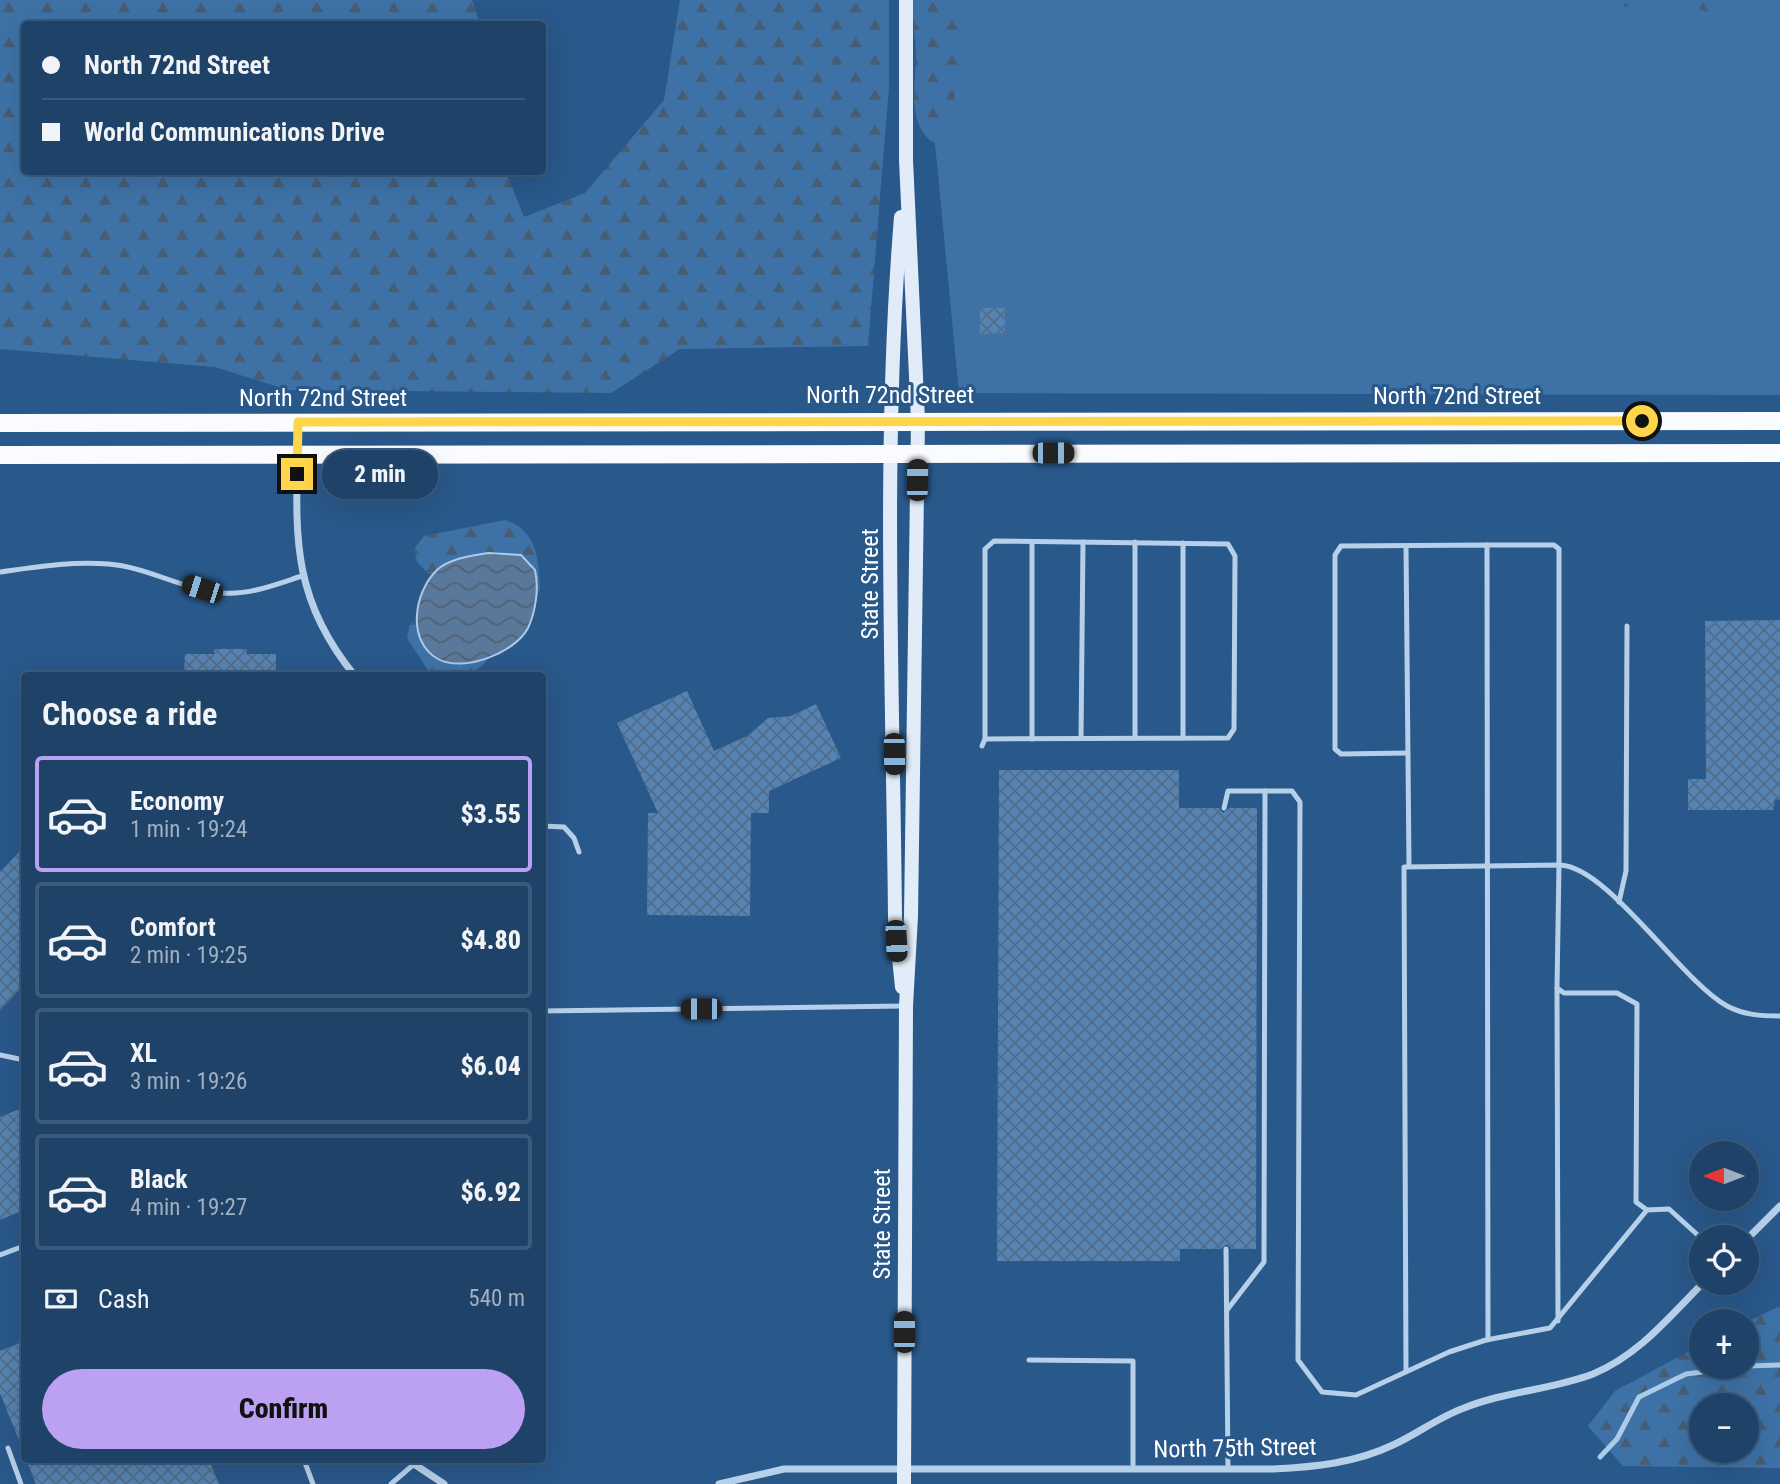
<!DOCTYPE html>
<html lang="en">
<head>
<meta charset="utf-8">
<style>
	body { margin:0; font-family:"Roboto Condensed",sans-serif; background:#2c4d71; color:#f1f3f6; height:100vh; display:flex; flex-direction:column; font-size:26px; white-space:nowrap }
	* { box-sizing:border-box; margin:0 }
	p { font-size:23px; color:#a1b0c0 }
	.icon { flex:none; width:38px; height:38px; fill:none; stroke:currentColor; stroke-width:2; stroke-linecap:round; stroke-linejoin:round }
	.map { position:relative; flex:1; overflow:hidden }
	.sheet { position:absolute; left:21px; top:672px; width:525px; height:791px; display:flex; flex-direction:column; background:#1f4268; border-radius:7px; box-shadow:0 7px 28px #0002,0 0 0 2px #3c5b7c }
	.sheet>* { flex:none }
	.top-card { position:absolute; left:21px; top:21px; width:525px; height:154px; border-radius:7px; box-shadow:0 7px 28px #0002,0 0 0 2px #3c5b7c; display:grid; align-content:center; height:154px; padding:0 21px; background:#1f4268 }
	.needle { width:46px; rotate:270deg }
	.tools { position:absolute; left:1689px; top:1141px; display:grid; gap:14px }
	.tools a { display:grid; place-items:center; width:70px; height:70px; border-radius:50%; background:#1f4268; box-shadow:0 7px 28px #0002,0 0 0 2px #3c5b7c; font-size:35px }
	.end { position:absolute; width:32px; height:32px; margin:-16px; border:9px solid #ffd54a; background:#111; box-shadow:0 0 0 4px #111 }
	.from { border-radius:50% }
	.bubble { position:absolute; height:49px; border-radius:24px; background:#1f4268; box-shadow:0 7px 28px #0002,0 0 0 2px #3c5b7c; font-size:23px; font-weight:800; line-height:49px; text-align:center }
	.car { position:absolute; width:21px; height:42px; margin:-21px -10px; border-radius:9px; box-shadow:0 0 5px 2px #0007; background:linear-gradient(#222 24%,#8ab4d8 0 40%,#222 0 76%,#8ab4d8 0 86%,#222 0) }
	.top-card b { display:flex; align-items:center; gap:24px; height:66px; font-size:26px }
	.top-card b+b { border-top:2px solid #3c5b7c }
	.top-card i { width:18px; height:18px; background:#f1f3f6 }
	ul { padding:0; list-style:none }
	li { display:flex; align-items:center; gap:21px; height:116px; margin:0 14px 10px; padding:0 7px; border:4px solid #3c5b7c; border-radius:7px }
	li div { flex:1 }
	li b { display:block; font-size:26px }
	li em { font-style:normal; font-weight:800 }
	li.on { border-color:#bca0f2 }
	li>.icon { width:63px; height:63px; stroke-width:1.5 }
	h2 { padding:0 21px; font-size:32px; line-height:84px }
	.pay { display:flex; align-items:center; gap:18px; height:77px; padding:0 21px; font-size:26px }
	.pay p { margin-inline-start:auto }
	.button { display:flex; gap:14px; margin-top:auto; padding:14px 21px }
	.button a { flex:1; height:80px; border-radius:42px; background:#bca0f2; color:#111; font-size:28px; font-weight:800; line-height:80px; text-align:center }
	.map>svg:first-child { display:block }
	.grass { fill:#3e72a6 }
	.forest { fill:url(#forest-firs); fill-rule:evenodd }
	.water { fill:url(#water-waves); stroke:#abcbe9; stroke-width:2 }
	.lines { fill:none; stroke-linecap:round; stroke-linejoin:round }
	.stream { stroke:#abcbe9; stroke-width:5 }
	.building { fill:url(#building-cross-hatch) }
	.lane { stroke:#b7d0e9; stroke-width:5 }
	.street { stroke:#b7d0e9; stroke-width:7 }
	.secondary { stroke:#e1ecf8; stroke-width:14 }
	.primary { stroke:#f9fbfe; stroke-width:18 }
	.route { stroke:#ffd54a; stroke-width:9 }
	.labels { text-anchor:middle; stroke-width:6; stroke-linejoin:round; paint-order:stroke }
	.street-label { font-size:24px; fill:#fff; stroke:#29588a }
</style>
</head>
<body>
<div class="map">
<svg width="1780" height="1484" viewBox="0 0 1780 1484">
	<defs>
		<pattern id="forest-firs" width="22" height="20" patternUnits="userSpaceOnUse" patternTransform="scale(1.75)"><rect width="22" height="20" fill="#3e72a6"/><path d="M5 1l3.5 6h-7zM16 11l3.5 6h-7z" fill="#465d74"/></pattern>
		<pattern id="water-waves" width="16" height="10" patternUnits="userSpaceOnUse" patternTransform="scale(1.75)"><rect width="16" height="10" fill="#59789a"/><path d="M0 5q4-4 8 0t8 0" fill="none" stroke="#526273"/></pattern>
		<pattern id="building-cross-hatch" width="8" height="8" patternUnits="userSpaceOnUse" patternTransform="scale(1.75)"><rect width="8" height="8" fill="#5683b2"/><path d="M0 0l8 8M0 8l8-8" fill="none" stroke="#526d89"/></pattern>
	</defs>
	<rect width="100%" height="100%" fill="#29588a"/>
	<path class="grass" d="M925,0H1780V395L959,393L925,39Z"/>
	<g class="forest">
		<path d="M0,0H472L480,24H24V172H506L524,217L585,193L664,100L680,0H889V86L868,346L680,349L611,393L288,390L215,367L0,349Z"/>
		<path d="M911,0H955C955,13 959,25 960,39C962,57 952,128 943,142H932C906,121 916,83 916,54C916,36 911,18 911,0Z"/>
		<path d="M1591,0H1737L1709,12L1667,3L1617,8Z"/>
		<path d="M505,520C538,531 538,559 540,589L537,596L531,598L428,573L417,562L414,549L424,536Z"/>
		<path d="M421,617L492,649C484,678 455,675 431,675L407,638L410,623Z"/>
		<path d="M1780,1306V1468L1623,1466L1588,1426L1615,1391L1701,1345V1367H1746L1747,1322ZM1746,1405V1451H1701V1405Z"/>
	</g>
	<path class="water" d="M488,553L521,555L535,570C539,587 536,611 528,628C515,653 463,673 438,659C406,641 414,592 437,570C450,558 472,556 488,553Z"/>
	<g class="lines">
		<g class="stream">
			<path d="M1746,1366L1780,1365"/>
			<path d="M1600,1457L1617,1439L1639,1397L1686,1374L1743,1367"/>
		</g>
	</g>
	<g class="building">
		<path d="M980,308H1005V333L980,334Z"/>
		<path d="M1780,620V800L1775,799L1773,810H1688V779H1706L1705,621Z"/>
		<path d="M214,649H247V654H276V676H184L185,654H214Z"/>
		<path d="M687,691L714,751L747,736L768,718L791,716L816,704L841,758L769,791V813H751L750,916L647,915L648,813H658L617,723Z"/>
		<path d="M999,770H1179V808H1219L1223,813L1229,808H1257L1256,1249H1231L1227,1244L1221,1249H1180V1261H997Z"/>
		<path d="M24,847V985L0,1010V872Z"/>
		<path d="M24,1107V1210L0,1220V1117Z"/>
		<path d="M24,1341V1453L0,1393V1351Z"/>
		<path d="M26,1460H209L219,1484H36Z"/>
	</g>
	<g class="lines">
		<g class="lane">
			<path d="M1032,542V739"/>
			<path d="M1487,545H1554L1559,549V865C1607,865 1681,981 1727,1006C1744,1015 1761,1016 1780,1016"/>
			<path d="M1406,546L1409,865"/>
			<path d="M0,572C36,567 72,561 108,564C148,567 183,590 223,593C250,595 277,584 302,576"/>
			<path d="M1081,738L1083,542"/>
			<path d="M1135,738V542"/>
			<path d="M1183,738V543"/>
			<path d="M982,746L985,739L1228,738L1234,729L1235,556L1228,544L994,541L985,549V739"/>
			<path d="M1408,753L1341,754L1335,749V555L1341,546L1487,545L1488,1340"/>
			<path d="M1224,808L1228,791H1292L1300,802L1298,1360L1322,1392L1356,1395L1449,1352L1486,1340L1550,1328L1647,1210L1669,1209L1701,1238"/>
			<path d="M542,826L564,827L574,838L579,852"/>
			<path d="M1619,902L1626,871L1627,626"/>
			<path d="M1557,988L1558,1321"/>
			<path d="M542,1011L903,1006"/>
			<path d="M0,1055L24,1060"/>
			<path d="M1226,1249L1228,1469"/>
			<path d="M0,1255L24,1246"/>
			<path d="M1227,1310L1264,1262L1265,791"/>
			<path d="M1029,1360L1133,1361V1469"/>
			<path d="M1406,1372L1404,867L1559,865L1557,988L1564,993H1617L1637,1004L1636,1202L1647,1210"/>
			<path d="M8,1448L21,1484"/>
			<path d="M304,1460L313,1484"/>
			<path d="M391,1484L413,1465"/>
		</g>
		<g class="street">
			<path d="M298,425C297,525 286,592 355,676"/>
			<path d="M1746,1240L1780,1206"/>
			<path d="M408,1460L444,1484"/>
			<path d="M719,1484L784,1469H1273C1315,1467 1355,1463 1393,1445C1417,1434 1439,1417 1464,1408C1506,1391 1551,1390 1593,1374C1639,1355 1669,1317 1703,1283"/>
		</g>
		<g class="secondary">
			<path d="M901,217C882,450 893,685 895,918L902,987"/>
			<path d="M904,1484L906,1006L911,916L918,420L906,160V0"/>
		</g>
		<g class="primary">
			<path d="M0,423L1780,421"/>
			<path d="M0,455L1780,453"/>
		</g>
	</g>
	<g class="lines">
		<path class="route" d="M297,474L298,422L1642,421"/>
	</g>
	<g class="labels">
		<g class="street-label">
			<text x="890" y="403">North 72nd Street</text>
			<text x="1457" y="404">North 72nd Street</text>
			<text x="323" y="406">North 72nd Street</text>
			<text transform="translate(870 584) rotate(-90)" y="8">State Street</text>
			<text transform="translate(882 1224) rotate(-90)" y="8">State Street</text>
			<text transform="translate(1235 1448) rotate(-1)" y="8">North 75th Street</text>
		</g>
	</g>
</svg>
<div class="tools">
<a><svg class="needle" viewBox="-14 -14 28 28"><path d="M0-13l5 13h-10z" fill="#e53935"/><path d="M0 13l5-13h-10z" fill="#a1b0c0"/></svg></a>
<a><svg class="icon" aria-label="locate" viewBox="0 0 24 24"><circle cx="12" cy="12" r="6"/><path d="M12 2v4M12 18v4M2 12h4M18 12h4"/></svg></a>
<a>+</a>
<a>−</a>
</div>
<i class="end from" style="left:1642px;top:421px"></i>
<i class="end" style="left:297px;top:474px"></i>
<div class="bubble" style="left:322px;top:450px;width:116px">2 min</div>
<i class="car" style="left:1053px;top:453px;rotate:90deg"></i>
<i class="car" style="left:917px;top:480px;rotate:1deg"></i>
<i class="car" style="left:202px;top:589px;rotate:288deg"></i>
<i class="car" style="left:894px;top:754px;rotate:179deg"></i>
<i class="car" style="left:896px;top:941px;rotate:177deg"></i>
<i class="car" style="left:701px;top:1009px;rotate:270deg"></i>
<i class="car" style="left:904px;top:1332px;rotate:0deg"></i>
<div class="top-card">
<b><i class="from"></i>North 72nd Street</b>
<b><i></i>World Communications Drive</b>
</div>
<section class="sheet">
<h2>Choose a ride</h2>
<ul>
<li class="on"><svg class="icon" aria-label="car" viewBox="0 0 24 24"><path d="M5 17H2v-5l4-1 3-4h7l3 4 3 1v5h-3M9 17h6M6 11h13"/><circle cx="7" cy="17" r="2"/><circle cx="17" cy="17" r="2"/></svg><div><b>Economy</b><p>1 min · 19:24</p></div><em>$3.55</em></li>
<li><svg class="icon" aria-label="car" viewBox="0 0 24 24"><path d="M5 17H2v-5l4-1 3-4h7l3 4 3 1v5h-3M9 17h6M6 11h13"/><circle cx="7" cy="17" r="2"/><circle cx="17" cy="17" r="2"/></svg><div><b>Comfort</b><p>2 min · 19:25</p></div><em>$4.80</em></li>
<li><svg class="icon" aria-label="car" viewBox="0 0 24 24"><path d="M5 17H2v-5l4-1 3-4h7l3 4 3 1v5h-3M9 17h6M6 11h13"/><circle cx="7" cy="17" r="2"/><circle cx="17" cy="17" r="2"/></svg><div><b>XL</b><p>3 min · 19:26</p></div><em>$6.04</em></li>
<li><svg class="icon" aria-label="car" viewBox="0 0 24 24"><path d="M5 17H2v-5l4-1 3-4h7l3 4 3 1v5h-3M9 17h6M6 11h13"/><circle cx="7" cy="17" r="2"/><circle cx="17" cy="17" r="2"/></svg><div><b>Black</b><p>4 min · 19:27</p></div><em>$6.92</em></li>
</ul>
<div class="pay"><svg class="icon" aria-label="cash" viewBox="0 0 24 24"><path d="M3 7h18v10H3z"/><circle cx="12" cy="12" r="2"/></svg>Cash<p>540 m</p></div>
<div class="button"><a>Confirm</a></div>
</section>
</div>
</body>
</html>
